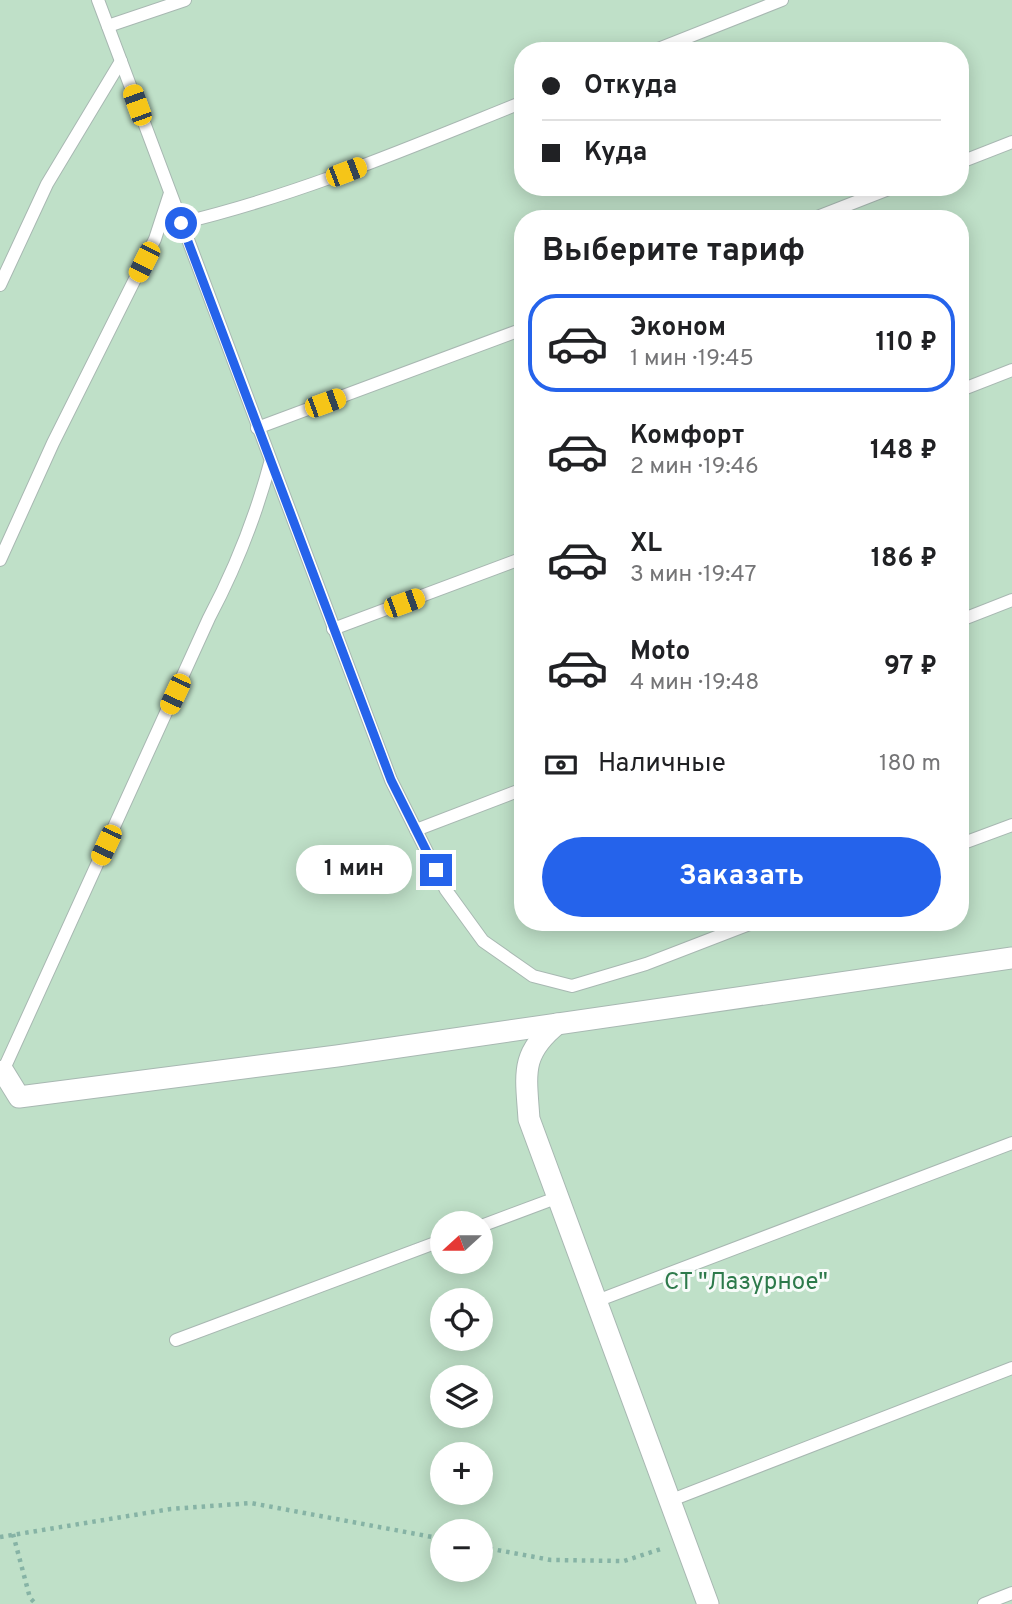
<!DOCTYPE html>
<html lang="ru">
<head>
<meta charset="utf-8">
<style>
	body { margin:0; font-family:Overpass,sans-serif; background:#f2f2f2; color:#202124; height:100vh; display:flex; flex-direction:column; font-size:26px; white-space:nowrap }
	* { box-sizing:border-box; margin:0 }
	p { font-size:23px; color:#757577 }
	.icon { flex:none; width:38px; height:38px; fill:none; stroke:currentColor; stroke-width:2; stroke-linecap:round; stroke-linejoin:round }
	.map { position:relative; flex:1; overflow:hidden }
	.drawer { position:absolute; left:514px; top:210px; width:455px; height:721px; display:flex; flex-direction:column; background:#fff; border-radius:28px; box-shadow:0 4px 18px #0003 }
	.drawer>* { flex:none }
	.hud { position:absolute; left:514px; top:42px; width:455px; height:154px; border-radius:28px; box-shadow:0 4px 18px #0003; display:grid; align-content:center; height:154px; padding:0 28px; background:#fff }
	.needle { width:46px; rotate:249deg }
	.buttons { position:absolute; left:430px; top:1211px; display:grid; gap:14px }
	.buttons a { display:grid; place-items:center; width:63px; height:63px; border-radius:50%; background:#fff; box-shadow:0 4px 18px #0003; font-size:35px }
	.end { position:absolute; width:32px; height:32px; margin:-16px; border:9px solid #2563eb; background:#fff; box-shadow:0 0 0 4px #fff }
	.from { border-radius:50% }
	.bubble { position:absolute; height:49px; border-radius:24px; background:#fff; box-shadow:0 4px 18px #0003; font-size:23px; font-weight:700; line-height:49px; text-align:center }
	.car { position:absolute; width:21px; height:42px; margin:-21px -10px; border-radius:9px; box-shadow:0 0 5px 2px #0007; background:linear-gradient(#f5c518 24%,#345 0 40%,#f5c518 0 76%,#345 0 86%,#f5c518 0) }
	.hud b { display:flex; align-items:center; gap:24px; height:66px; font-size:26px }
	.hud b+b { border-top:2px solid #e0e0e0 }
	.hud i { width:18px; height:18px; background:#202124 }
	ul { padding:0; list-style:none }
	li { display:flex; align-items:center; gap:21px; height:98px; margin:0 14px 10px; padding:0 14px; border:4px solid transparent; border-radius:28px }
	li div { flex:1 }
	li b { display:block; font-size:26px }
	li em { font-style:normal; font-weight:700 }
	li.active { border-color:#2563eb }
	li>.icon { width:63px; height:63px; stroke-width:1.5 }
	h2 { padding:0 28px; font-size:32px; line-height:84px }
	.pay { display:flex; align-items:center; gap:18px; height:77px; padding:0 28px; font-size:26px }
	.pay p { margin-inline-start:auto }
	.cta { display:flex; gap:14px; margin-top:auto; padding:14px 28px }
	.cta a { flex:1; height:80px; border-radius:42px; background:#2563eb; color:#fff; font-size:28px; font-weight:700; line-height:80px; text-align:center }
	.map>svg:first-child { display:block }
	.green { fill:#bfe0c8; fill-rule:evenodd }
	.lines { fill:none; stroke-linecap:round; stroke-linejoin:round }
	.service-casing { stroke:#a8b8b2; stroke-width:14 }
	.minor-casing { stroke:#a8b8b2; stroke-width:23 }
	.path { stroke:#86b3a5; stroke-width:4.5; stroke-dasharray:3.5 5; stroke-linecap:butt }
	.service { stroke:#fff; stroke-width:12 }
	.minor { stroke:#fff; stroke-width:21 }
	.route { stroke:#2563eb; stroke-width:9 }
	.labels { text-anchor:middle; stroke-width:6; stroke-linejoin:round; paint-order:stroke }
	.park-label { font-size:24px; fill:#2d7a4b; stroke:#f7fbf9 }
</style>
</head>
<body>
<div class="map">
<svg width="1012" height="1604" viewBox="0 0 1012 1604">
	<rect width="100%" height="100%" fill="#e6efeb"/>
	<path class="green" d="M0,0H1012V1604H0ZM523,51H961V187H523ZM523,219H961V922H523ZM443,1223H481V1262H443ZM443,1300H481V1339H443ZM443,1377H481V1416H443ZM443,1454H481V1493H443ZM443,1531H481V1570H443Z"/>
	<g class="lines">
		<g class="service-casing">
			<g id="service">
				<path d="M98,0L391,780L446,890L483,941L533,976L572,986L646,964L755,922"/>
				<path d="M108,26L185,0"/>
				<path d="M653,51L782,0"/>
				<path d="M961,162L1012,142"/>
				<path d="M812,219L894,187"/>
				<path d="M181,223C299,195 411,147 523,102"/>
				<path d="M0,285L47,184L121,61"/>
				<path d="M961,390L1012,370"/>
				<path d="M257,428L523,329"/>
				<path d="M0,560L53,443L155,239L170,193"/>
				<path d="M961,620L1012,600"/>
				<path d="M333,629L523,558"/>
				<path d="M416,830L523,789"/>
				<path d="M961,844L1012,825"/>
				<path d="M0,1072L3,1071L209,618C236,567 255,519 270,463"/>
				<path d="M481,1226L556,1198"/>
				<path d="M594,1302L1012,1143"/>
				<path d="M176,1340L443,1240"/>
				<path d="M669,1501L1012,1368"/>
				<path d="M984,1604L1012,1593"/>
			</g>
		</g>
		<g class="minor-casing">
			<g id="minor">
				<path d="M557,1024C520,1054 526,1074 529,1119L708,1604"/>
				<path d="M3,1071L19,1097L337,1056L1012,958"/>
			</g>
		</g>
		<g class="path">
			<path d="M13,1534L30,1598L36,1604"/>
			<path d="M0,1537L171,1509L251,1503L443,1539"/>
			<path d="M481,1547L551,1560L624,1561L664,1548"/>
		</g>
		<use href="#service" class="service"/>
		<use href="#minor" class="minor"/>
	</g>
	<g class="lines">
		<path class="route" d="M181,223L391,780L436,870"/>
	</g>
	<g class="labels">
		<g class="park-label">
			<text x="746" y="1289">СТ "Лазурное"</text>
		</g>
	</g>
</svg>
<div class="buttons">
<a><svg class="needle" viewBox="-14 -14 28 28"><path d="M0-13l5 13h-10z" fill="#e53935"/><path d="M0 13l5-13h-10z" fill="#757577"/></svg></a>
<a><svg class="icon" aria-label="locate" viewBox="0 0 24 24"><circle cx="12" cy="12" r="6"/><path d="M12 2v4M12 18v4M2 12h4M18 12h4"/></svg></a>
<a><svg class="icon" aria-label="layers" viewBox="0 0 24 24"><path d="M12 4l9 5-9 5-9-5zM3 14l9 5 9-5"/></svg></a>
<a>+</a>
<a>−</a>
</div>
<i class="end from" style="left:181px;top:223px"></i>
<i class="end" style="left:436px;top:870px"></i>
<div class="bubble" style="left:296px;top:845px;width:116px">1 мин</div>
<i class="car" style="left:137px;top:105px;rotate:340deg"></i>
<i class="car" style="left:346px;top:172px;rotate:69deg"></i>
<i class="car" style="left:144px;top:262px;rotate:207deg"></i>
<i class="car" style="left:325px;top:403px;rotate:70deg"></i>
<i class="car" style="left:404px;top:603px;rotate:70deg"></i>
<i class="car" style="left:175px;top:694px;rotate:205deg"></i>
<i class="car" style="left:106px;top:845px;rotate:205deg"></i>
<div class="hud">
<b><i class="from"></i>Откуда</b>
<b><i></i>Куда</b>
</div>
<section class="drawer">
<h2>Выберите тариф</h2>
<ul>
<li class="active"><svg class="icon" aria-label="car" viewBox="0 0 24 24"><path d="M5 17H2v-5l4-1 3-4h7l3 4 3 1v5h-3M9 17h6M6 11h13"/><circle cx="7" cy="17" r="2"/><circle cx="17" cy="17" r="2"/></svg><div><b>Эконом</b><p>1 мин · 19:45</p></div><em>110 ₽</em></li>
<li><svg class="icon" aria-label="car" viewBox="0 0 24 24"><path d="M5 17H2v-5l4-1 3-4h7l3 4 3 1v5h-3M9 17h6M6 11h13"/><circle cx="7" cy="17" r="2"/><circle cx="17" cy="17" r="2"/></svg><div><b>Комфорт</b><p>2 мин · 19:46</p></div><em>148 ₽</em></li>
<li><svg class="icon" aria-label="car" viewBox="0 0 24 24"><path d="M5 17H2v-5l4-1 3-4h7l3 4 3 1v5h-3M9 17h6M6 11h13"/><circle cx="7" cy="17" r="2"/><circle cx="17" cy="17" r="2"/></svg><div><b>XL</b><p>3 мин · 19:47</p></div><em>186 ₽</em></li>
<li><svg class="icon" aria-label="car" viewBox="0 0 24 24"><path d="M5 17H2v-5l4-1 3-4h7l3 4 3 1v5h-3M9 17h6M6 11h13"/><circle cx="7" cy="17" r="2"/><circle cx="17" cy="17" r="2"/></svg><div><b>Moto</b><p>4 мин · 19:48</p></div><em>97 ₽</em></li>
</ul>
<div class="pay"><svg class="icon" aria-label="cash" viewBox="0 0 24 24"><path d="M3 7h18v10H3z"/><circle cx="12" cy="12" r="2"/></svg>Наличные<p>180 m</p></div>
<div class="cta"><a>Заказать</a></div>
</section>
</div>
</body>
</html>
